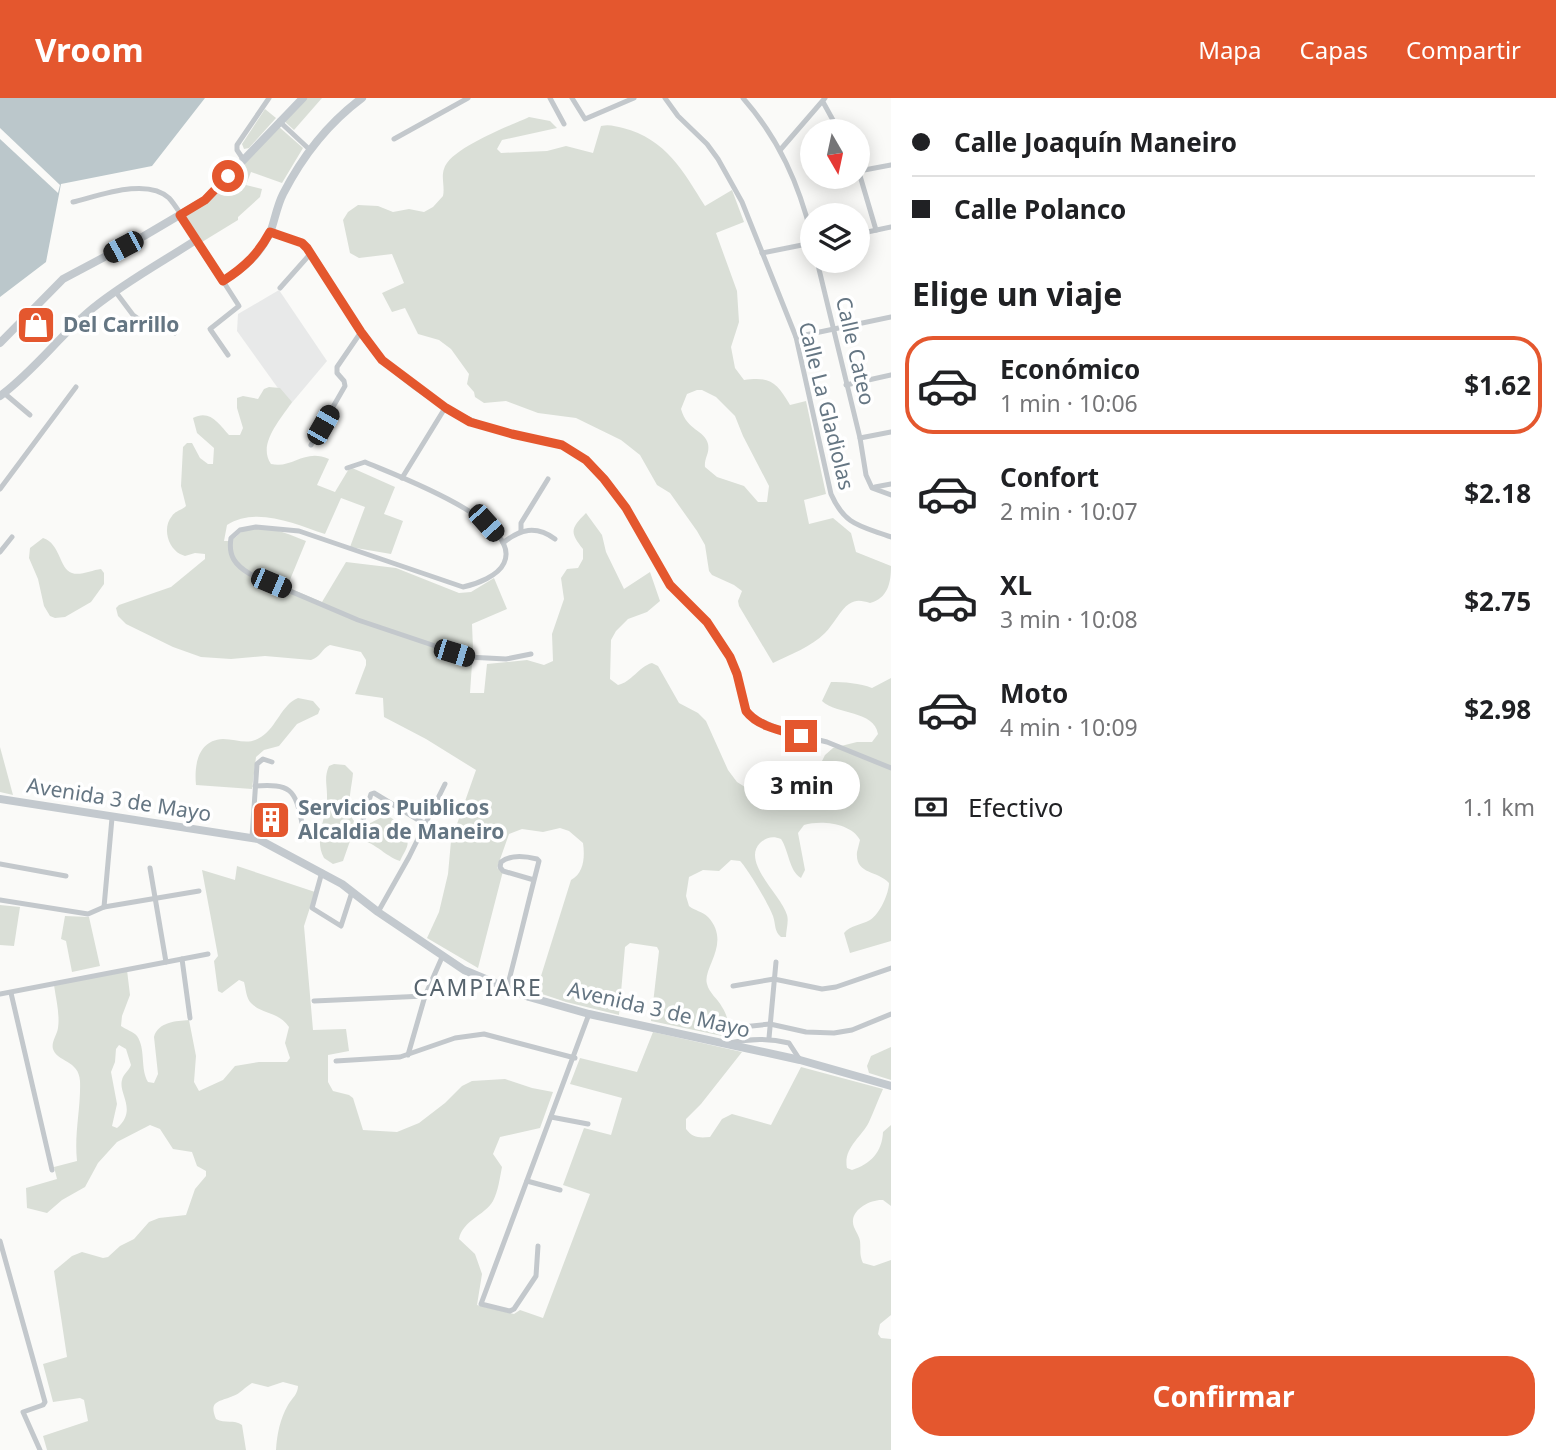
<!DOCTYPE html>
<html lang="es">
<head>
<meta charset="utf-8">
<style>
	body { margin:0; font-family:"Noto Sans",sans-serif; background:#f2f2f2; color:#202124; height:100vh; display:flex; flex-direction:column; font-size:26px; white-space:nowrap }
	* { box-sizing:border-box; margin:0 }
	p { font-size:23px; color:#757577 }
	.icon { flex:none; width:38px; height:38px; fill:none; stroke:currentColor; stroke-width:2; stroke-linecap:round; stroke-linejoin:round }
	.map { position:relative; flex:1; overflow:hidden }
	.panel { display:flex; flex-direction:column; background:#fff; width:665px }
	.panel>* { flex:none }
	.banner { display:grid; align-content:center; height:154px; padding:0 21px; background:#fff }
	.needle { width:46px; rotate:171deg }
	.tools { position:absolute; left:800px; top:21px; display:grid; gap:14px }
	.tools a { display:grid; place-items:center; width:70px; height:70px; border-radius:50%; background:#fff; box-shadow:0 4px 18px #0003; font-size:35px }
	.end { position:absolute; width:32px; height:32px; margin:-16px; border:9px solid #e4572e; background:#fff; box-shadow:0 0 0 4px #fff }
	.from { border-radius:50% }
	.bubble { position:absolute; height:49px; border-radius:24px; background:#fff; box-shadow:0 4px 18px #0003; font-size:23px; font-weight:700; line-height:49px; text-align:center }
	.car { position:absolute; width:21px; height:42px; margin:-21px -10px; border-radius:9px; box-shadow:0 0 5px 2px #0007; background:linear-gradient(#222 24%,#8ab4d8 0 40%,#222 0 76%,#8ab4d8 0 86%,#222 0) }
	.banner b { display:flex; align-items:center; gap:24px; height:66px; font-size:26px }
	.banner b+b { border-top:2px solid #e0e0e0 }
	.banner i { width:18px; height:18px; background:#202124 }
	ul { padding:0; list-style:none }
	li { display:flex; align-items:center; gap:21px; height:98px; margin:0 14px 10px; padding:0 7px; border:4px solid transparent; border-radius:28px }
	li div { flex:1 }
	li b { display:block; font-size:26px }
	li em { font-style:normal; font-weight:700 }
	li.active { border-color:#e4572e }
	li>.icon { width:63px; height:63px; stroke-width:1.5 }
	h2 { padding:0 21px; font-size:32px; line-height:84px }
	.pay { display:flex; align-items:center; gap:18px; height:77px; padding:0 21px; font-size:26px }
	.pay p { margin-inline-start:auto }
	.button { display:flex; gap:14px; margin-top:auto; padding:14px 21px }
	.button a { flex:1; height:80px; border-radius:28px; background:#e4572e; color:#fff; font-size:28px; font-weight:700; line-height:80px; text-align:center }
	header { display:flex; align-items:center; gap:42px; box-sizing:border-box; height:98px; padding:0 35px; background:#e4572e; color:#fff }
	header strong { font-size:33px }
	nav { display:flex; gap:38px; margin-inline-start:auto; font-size:24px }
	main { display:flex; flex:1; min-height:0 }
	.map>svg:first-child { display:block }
	.built { fill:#e8e9e9 }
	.green { fill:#dadfd7; fill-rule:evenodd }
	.water { fill:#bbc7cb }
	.pier { fill:#fafaf8 }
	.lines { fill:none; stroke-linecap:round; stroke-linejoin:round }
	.street { stroke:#c3c8cc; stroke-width:5 }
	.secondary { stroke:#c3c9ce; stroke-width:8 }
	.route { stroke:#e4572e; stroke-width:9 }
	.labels { text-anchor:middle; stroke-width:7; stroke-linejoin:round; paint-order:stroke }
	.poi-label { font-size:21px; font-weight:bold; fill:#657683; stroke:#fff; text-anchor:start }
	.street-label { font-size:21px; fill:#657683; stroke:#fff }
	.neighbourhood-label { font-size:23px; letter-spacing:2px; fill:#57646e; stroke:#fff }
</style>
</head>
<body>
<header>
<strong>Vroom</strong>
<nav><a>Mapa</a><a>Capas</a><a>Compartir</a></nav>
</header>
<main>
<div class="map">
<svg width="891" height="1352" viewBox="0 0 891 1352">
	<rect width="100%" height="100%" fill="#fafaf8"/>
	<path class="built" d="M279,192L327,263L290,307L237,233L238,216Z"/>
	<g class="green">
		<path d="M307,0H322L294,32L283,22Z"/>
		<path d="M265,11L276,20L249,50L244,51L242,46Z"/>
		<path d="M529,19L550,23L557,30L502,42L497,51L501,55L547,53L566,48L593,55L601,28C609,26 615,28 623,30C666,41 683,73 705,108L732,92L744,124L716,135L737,193L739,224L731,249L735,270L744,282C771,278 777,285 790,307L806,303L826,396L804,402L809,426L833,420L851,435L856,454L891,468C891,485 888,500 870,505C862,503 857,501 849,506C841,511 833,527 825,535C811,549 791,556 773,565L739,508L738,503L742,493L734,487L712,477L709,473L705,447L697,433L670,395L657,387L640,357L621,342L576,320L538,315L506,303L484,305L475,299L474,294L467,286L469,276L451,251L439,242L418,236L405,210L392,214L382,195L404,185L392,156L359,160L350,155L343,122L348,114L358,107L378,108L393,114L409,111L424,114L433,109L443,98C445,89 441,79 444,71C450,50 510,28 529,19ZM697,292H702L716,299L735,318L743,338L769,388L767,404H758L744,388L717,379L705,369C704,360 710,355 708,346C705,332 687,333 681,311L687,296Z"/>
		<path d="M278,28L303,50L282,85L251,74L246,87L262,91L260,99L238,119V122L202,144L185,118Z"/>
		<path d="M269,289L280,290L292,304C281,321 257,346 271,366C293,371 304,350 329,361L317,387L335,394L350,369L395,389L384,416L403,423L391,456L350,449L365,409L341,400L325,436C295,426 256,408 227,427L224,443H229C235,441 238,436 243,433C263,424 288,436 306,443L287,489L322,504L346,464L396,470L459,495L471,494L494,480L507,511L472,526L473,551L470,595H484L487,566L527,562L544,567L553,563L552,536L564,501L561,480L567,471L578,470L583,461V451C569,434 571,430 586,415L602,437L606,454L624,491L650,474L660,503L647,514L628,521L616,533L611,542L610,581L618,587C632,584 638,569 652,565L658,568L679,605L698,615L706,623L728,672L737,684L745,689L781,697L797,696L810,687L825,657L833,650L857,644H872L878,636C874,612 837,617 822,603L831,584C844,584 860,585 872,590L891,580V843L850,855L844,835C851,827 861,827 870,822C880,816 889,795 889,785C877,772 855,777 857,754C858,750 859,746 860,742C851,725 821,722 804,727L798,735L805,772L801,780C789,773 789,753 781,741C773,738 767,739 760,745C741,764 782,798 787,817C789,823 786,832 786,839H781C774,833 776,827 773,818C769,807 748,771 740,763L731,762L719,773L703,772L689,779L686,798L689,808C695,813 702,813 708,819C732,845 702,870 707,886C709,895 718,901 722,909C728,918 729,929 732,940L651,923L659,853L657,849L630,845L625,849L619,917L566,904L536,894L571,782C584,775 585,759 583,745L569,733L560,730L543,734L522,731L509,736L497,770L503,773L478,870L427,840L439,814L448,776L451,743L476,672L426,641L384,619L383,600L355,596L366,567V562L361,554L330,547C322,550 321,559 311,562L265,558L231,561L201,559L173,549L126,526L118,518L116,510L119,507L171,489L205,461V456L195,455L185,458L180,456C168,449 162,430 172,418C175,413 182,412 186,408L181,388L183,349L187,345H192L200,360L208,366H213L214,350L197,335L193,320C210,311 219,326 229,337H240L243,330L237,310V300L243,298L258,301L264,291Z"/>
		<path d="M43,440C61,446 59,471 72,475C80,478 92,472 101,471L104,475V486L91,504L65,519L55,520L50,518L44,508L38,481L29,460L30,450Z"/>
		<path d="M298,600L313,603L320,611L318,616L297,626L279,648L264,652L256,659L252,691L196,687C194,667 198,642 223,641C237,641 248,648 261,639C277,629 281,607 298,600Z"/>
		<path d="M0,649L13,697L0,694Z"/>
		<path d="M334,666L345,667L353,675C352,689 345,712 354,723C370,739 383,701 401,730C411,747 409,745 400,763C382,757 370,737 350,743L343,763L333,766L324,760C313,739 328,718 327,697C327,686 324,679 329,668Z"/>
		<path d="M237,768L315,794L304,828L313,932L346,931L349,953L328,957V984L333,993L349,997L353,1000L363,1032L397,1034L419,1025L445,1005L462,988L472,983L505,981L532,990L553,994L540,1030L500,1039L493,1056L502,1069C500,1079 498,1094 493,1103C484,1118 463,1122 459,1141L475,1156L482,1176L477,1207L514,1216L520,1212L543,1220L590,1096L563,1087L584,1030L611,1037L622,1000L570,986L580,960L637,974L653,934L742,954L701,1006L686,1021V1031C693,1040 699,1040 710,1039L722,1021L732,1016L771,1027L801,969L883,991C878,1002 874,1013 869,1024C861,1040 843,1050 847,1070L852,1072C871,1066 882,1054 883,1034L891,1027V1108L883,1102C872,1101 854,1110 853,1122C852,1130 859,1136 860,1143C861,1152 859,1156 863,1165L874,1168L891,1162V1217L880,1226L878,1236L881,1240L891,1241V1352H276C277,1336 280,1321 288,1307C292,1300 298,1296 298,1288L283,1284L268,1289L252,1285C245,1289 240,1296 233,1298C220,1304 208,1302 216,1321C225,1326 234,1321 242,1327L246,1352H47L43,1338L88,1323L84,1302L80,1300L53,1304L43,1266L67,1259L54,1173L72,1158L82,1154L103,1160L108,1159L120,1148L134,1141L149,1124L159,1120L186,1117L195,1091L206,1078V1073L197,1068L192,1054L173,1051L160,1031L150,1027L117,1044L98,1065L85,1089L62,1102L47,1115L27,1110L26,1090L57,1081L54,1069L77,1063C74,1035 81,1010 80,983C79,962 57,964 53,951C51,944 57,937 58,930C60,916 56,901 54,887L127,872L130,897L122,918L121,928C126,932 133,933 137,938C146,951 140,971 148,984L154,985L158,976L154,939C158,924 176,923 189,922L196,958L194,984L199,993L223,982L235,968L259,964H287L290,960L285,945L289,929C278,913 263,917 251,905C246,900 246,891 244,884L239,882L222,895L218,893L214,863L218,858L202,772L235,782ZM119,947L126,951L131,967C129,973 123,976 122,982C118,996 138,1012 117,1030L112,1028L117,1006L111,974L115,964L116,951Z"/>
		<path d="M0,807L20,809L14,848L0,847Z"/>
		<path d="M65,818L89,819L100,868L72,874L66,843L61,841Z"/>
		<path d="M891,949V982L869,975L867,968L871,958Z"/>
	</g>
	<path class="water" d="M0,0H205L152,68L61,86L46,164L0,199Z"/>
	<path class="pier" d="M0,30L60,87L58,95L0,41Z"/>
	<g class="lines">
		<g class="street">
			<path d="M550,0L564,26"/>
			<path d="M572,0L585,21L634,0"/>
			<path d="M665,0L678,18L707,46L718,61L742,104L796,239L831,396C845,428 861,428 891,439"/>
			<path d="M743,0C779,41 799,86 812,139"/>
			<path d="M823,4L839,33"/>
			<path d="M279,23L309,51"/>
			<path d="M394,41L468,0"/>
			<path d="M781,51L825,0"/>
			<path d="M243,61L237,52V47L269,0"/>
			<path d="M858,71L876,132"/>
			<path d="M859,73L891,67"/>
			<path d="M73,104C98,98 147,79 169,100C179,111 188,129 196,142"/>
			<path d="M270,134L302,145L308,150C336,185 351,233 384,264C421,298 464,324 512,336C531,341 552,341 569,350C618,378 638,434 665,480C675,497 693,508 705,522C717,536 730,556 736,572C740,585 742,600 746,613L750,618L786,634L827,644L891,670"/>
			<path d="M858,136L891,129"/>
			<path d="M762,155L812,145"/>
			<path d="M817,163L860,340L866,377L872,390L891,397"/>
			<path d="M223,183L239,208L210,231L228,257"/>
			<path d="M280,190L311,155"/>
			<path d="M115,193L133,217L151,230"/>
			<path d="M145,227L162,221L175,235"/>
			<path d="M796,239L891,219"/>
			<path d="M846,287L891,277"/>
			<path d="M4,295L30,317"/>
			<path d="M860,340L891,334"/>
			<path d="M311,347L345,288L344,283L337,275V269L361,234"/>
			<path d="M347,370L365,364C392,376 524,423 504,465C498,478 477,486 463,489L299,433L256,429L240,432L231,440C228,458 235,467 250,476L358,522L468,559L506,561L531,556"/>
			<path d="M402,380L445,310"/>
			<path d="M875,389L891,386"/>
			<path d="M0,391L76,289"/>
			<path d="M521,433V425L548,381"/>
			<path d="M503,445C520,431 536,427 555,441"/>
			<path d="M0,454L12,439"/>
			<path d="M255,688C290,686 295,690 302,725"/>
			<path d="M363,722L371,696L374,695L425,726"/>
			<path d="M252,739L257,666L263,661L272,664"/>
			<path d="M0,766L66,778"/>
			<path d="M150,770L166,864"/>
			<path d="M322,774L312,810L341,828L352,794"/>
			<path d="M0,802L88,816L104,809L199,793"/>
			<path d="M104,809L112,720"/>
			<path d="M378,814L409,759L445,686"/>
			<path d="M182,861L190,920"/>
			<path d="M733,888L774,881L822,891L836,889L891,870"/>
			<path d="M507,890C518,848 528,805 539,763L537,761C525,758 511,756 501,764L500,769L503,773L534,782"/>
			<path d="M11,895L52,1072"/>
			<path d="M0,896L208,856"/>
			<path d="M314,903L425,898"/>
			<path d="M742,929L770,926L806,934L834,935L852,932L891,916"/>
			<path d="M769,940L776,864"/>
			<path d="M730,945C751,940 769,940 789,945L800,962"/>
			<path d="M408,957L425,898L443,857"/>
			<path d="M336,963L400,959L455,940L484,936L575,960"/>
			<path d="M551,1019L588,1026"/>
			<path d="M527,1083L560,1092"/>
			<path d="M0,1143L45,1304L43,1307L23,1314L40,1352"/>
			<path d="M538,1148L536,1178L514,1211L510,1213L481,1206L589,916"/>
		</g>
		<g class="secondary">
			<path d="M0,245L63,181L144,138L205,102L303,0"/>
			<path d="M0,298C35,272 60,237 93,210C125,184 162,164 196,142L223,183C244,170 261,156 271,132C275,121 277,108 283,96C303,57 327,26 362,0"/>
			<path d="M0,701L258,741L342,786L378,814L464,872L529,899L589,916L800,962L891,988"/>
		</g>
	</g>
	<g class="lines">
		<path class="route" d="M228,78L205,102L180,117L223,183C245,169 258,156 270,134L302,145L307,150L361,234L382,262L446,310L470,324L512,336L562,347L586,362L604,381L626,410L670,487L707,524L730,559L737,576L746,613C758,629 783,633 801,638"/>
	</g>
	<defs>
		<g id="shop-square" transform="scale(2.0125)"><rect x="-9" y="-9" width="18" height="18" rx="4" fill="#e4572e" stroke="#fff"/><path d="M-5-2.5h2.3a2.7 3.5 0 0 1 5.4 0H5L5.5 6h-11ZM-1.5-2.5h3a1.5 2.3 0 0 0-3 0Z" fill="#fff"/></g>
		<g id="building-square" transform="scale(2.0125)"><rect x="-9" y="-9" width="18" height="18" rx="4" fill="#e4572e" stroke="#fff"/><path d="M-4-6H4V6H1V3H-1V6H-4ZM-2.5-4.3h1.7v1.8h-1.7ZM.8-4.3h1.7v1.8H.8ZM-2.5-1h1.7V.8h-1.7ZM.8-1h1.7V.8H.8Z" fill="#fff"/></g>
	</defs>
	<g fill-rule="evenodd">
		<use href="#shop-square" x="36" y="227"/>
		<use href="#building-square" x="271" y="722"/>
	</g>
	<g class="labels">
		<g class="poi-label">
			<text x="63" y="234">Del Carrillo</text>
			<text x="298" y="717">Servicios Puiblicos<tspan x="298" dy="24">Alcaldia de Maneiro</tspan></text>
		</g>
		<g class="street-label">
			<text transform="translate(855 253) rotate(77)" y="7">Calle Cateo</text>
			<text transform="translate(826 308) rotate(76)" y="7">Calle La Gladiolas</text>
			<text transform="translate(119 702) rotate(9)" y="7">Avenida 3 de Mayo</text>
			<text transform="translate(659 912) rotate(13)" y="7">Avenida 3 de Mayo</text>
		</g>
		<g class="neighbourhood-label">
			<text x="478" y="898">CAMPIARE</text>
		</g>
	</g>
</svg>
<div class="tools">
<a><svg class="needle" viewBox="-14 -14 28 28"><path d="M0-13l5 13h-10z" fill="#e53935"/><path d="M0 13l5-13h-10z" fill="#757577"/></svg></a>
<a><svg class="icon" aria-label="layers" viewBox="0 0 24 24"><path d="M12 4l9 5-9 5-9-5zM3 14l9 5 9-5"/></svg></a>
</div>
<i class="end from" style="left:228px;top:78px"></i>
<i class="end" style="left:801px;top:638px"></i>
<div class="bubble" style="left:744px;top:663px;width:116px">3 min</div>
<i class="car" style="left:123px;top:149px;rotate:242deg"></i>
<i class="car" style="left:323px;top:327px;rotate:30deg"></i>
<i class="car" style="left:486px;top:425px;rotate:138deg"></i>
<i class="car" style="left:271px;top:485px;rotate:113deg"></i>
<i class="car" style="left:454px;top:555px;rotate:107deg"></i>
</div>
<section class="panel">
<div class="banner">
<b><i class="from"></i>Calle Joaquín Maneiro</b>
<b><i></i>Calle Polanco</b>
</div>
<h2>Elige un viaje</h2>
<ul>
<li class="active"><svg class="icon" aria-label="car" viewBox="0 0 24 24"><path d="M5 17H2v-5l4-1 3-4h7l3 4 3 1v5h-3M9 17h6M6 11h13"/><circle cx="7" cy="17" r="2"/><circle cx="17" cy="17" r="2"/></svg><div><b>Económico</b><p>1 min · 10:06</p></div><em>$1.62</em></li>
<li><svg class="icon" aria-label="car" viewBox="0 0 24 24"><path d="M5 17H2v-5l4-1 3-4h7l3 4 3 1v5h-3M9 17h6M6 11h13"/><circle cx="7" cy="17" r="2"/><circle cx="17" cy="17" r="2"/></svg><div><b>Confort</b><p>2 min · 10:07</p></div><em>$2.18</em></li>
<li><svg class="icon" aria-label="car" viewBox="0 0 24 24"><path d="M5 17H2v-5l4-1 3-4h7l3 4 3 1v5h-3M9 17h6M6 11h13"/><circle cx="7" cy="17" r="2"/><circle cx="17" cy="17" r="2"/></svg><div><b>XL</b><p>3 min · 10:08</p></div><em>$2.75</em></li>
<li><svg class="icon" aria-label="car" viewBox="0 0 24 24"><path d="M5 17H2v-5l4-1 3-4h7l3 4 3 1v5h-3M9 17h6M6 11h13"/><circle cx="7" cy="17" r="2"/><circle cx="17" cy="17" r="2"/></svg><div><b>Moto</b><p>4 min · 10:09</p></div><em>$2.98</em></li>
</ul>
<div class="pay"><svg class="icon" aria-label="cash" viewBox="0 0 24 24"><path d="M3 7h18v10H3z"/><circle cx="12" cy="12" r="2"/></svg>Efectivo<p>1.1 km</p></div>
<div class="button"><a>Confirmar</a></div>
</section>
</main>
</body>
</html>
